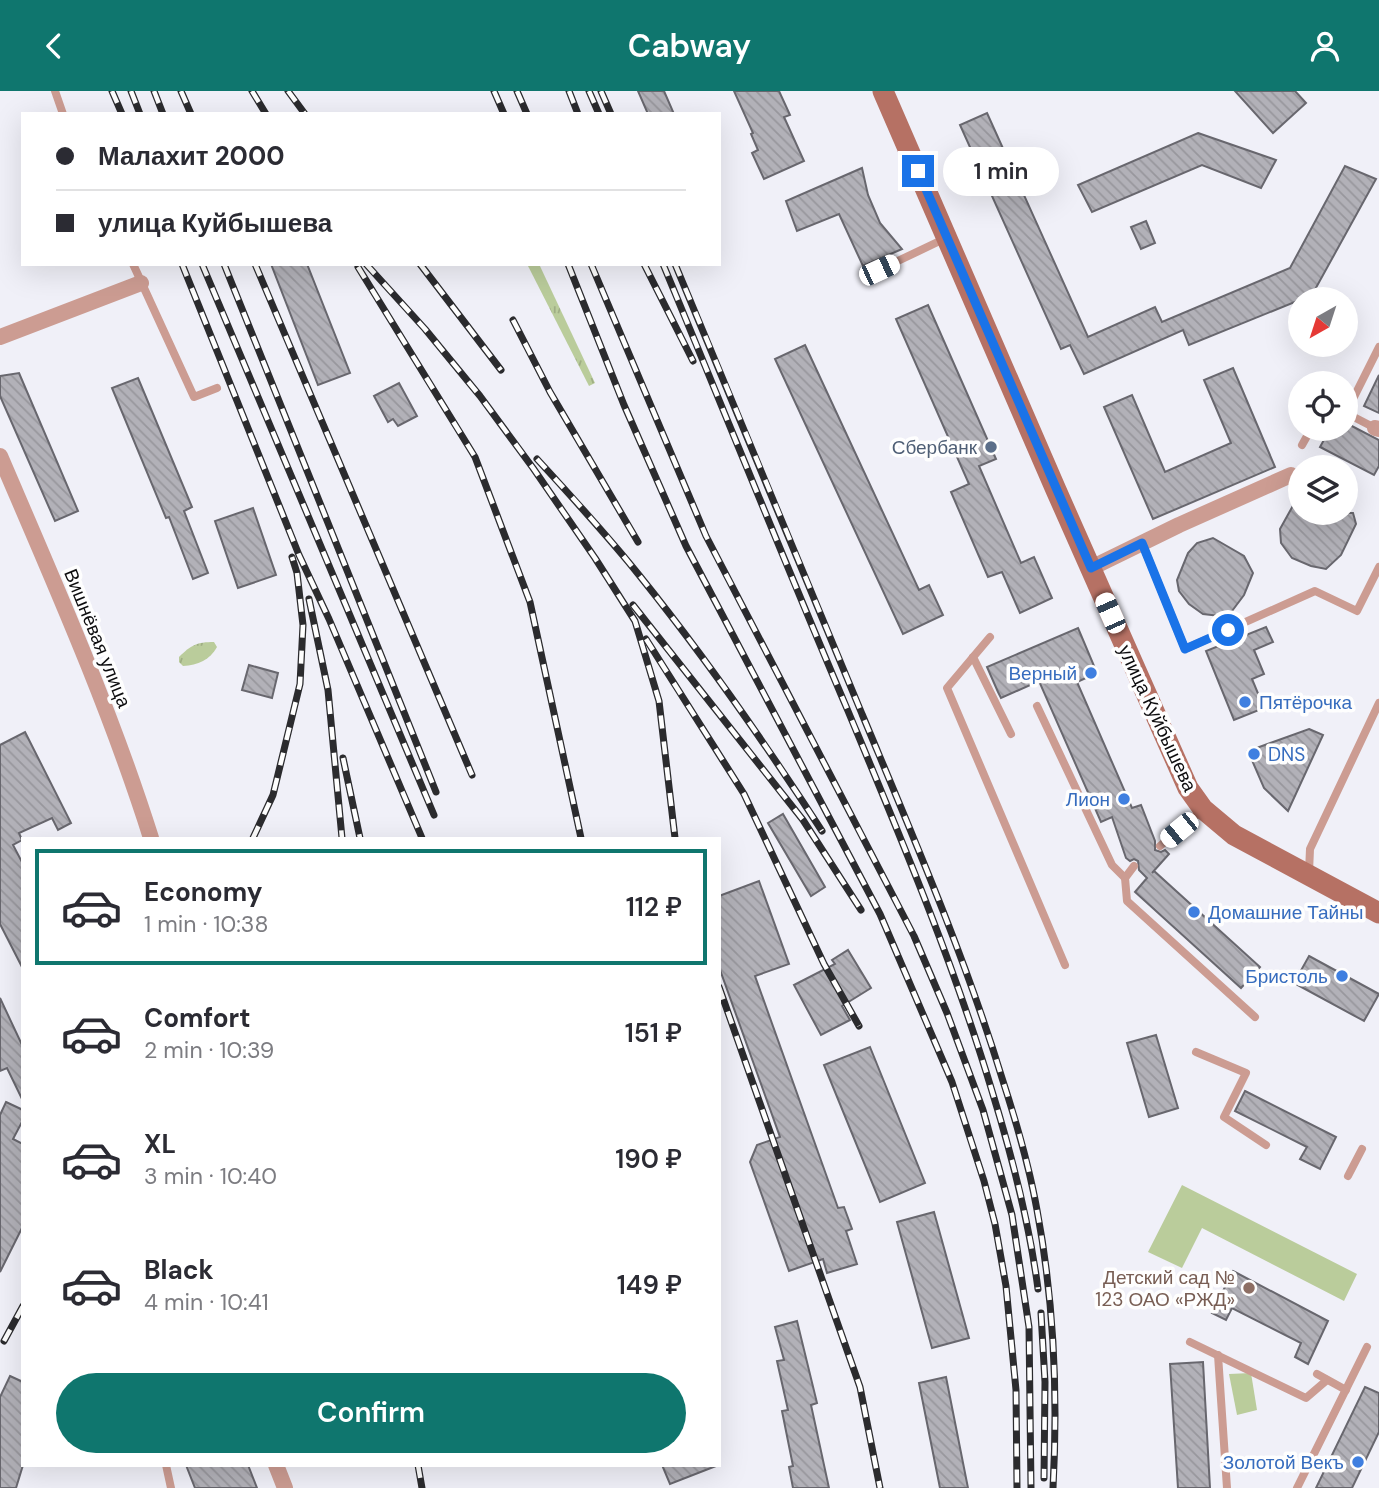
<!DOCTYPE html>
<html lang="en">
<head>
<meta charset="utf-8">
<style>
	body { margin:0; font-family:"DM Sans",sans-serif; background:#f2f2f3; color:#2b2b33; height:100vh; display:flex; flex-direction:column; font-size:26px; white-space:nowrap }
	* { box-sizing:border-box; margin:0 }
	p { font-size:23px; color:#7c7c81 }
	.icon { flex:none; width:38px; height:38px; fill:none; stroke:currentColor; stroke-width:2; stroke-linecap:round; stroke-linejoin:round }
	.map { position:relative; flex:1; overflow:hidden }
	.details { position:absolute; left:21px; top:746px; width:700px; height:630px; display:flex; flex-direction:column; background:#fff; border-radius:0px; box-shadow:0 7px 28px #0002 }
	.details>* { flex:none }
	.top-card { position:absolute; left:21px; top:21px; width:700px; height:154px; border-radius:0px; box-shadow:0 7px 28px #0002; display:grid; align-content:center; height:154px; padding:0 35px; background:#fff }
	.needle { width:46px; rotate:219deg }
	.tools { position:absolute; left:1288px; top:196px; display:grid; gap:14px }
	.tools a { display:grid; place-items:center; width:70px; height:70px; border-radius:50%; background:#fff; box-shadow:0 7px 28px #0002; font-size:35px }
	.end { position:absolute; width:32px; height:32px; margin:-16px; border:9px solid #1a73e8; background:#fff; box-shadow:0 0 0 4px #fff }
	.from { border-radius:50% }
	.bubble { position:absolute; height:49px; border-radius:24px; background:#fff; box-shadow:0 7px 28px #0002; font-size:23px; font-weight:600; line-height:49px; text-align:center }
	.car { position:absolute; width:21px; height:42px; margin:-21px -10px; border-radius:9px; box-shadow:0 0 5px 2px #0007; background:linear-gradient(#fff 24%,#345 0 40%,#fff 0 76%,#345 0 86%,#fff 0) }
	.top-card b { display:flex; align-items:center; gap:24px; height:66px; font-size:26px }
	.top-card b+b { border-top:2px solid #e1e1e2 }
	.top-card i { width:18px; height:18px; background:#2b2b33 }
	ul { padding:12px 0 0; list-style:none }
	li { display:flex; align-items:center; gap:21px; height:116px; margin:0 14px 10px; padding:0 21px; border:4px solid transparent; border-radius:0px }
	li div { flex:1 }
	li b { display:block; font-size:26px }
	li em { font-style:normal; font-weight:600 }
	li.on { border-color:#0f766e }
	li>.icon { width:63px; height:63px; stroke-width:1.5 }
	.action { display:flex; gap:14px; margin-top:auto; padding:14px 35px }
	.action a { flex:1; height:80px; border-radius:42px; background:#0f766e; color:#fff; font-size:28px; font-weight:600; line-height:80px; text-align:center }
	header { display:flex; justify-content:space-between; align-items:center; height:91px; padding:0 35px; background:#0f766e; color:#fff; font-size:32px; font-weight:600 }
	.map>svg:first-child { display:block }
	.grass { fill:url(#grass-tufts) }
	.park { fill:#bacc9b }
	.building { fill:url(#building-back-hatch); stroke:#68676e; stroke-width:2 }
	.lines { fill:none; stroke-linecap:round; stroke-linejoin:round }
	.lane { stroke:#cc9c92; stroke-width:8 }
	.street { stroke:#cc9c92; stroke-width:16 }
	.secondary { stroke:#b67164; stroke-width:21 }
	.rail-casing { stroke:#2b2b2e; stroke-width:7 }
	.rail { stroke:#fefefe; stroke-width:4.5; stroke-dasharray:13; stroke-linecap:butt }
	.route { stroke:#1a73e8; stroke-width:9 }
	.service-dot { fill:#5c6f8a; stroke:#fefefe; stroke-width:2.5 }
	.shop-dot { fill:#3f7fe0; stroke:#fefefe; stroke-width:2.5 }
	.education-dot { fill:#8d6e63; stroke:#fefefe; stroke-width:2.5 }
	.labels { text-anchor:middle; stroke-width:7; stroke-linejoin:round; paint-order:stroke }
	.service-label { font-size:19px; fill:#4e5e75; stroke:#fefefe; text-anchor:end }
	.street-label { font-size:19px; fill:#0c0c0e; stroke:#fefefe }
	.shop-label { font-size:19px; fill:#366cbe; stroke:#fefefe; text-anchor:end }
	.education-label { font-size:19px; fill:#785e54; stroke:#fefefe; text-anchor:end }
</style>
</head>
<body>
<header><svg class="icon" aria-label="back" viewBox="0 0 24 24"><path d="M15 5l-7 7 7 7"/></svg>Cabway<svg class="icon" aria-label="person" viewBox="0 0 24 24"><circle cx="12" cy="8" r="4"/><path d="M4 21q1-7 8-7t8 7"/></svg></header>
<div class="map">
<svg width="1379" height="1397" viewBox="0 0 1379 1397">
	<defs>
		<pattern id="grass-tufts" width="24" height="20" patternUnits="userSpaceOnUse" patternTransform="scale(1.75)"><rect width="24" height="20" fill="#bacc9b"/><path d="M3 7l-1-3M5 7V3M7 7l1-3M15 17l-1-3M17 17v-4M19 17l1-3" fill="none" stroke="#9fae84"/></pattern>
		<pattern id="building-back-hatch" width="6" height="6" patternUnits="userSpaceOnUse" patternTransform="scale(1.75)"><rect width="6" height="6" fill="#b2b1b8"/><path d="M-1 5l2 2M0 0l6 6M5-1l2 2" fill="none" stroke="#98979d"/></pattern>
	</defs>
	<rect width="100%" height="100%" fill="#f0f0f8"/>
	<g class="grass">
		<path d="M527,173H539L595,292L589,295Z"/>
		<path d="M214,551L217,556C210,569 198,574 183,575L179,571V566C191,554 197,551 214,551Z"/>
	</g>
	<g class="park">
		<path d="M1182,1094L1357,1183L1344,1210L1202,1137L1182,1177L1148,1161Z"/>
		<path d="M1251,1282L1257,1319L1237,1324L1229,1283Z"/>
	</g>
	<g class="building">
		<path d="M638,0H664L674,23H648Z"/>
		<path d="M734,0H779L790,24L784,26L804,70L764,88L752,62L758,59L751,43L753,42Z"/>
		<path d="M1235,0H1295L1306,12L1273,42Z"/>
		<path d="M987,22L1088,246L1155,216L1162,231L1290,177L1345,75L1376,88L1312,204L1189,254L1183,239L1084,283L1070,254L1061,258L960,34Z"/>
		<path d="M1198,42L1276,69L1261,97L1202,74L1092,121L1078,94Z"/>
		<path d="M862,77L868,104L880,132L902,158L863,175L839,123L797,140L786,110Z"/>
		<path d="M1146,130L1155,152L1141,158L1131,136Z"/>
		<path d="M271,173H307L350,282L318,294Z"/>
		<path d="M928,214L996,368L979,375L1021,472L1034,466L1052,507L1020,522L1002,481L988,486L951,401L969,393L896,228Z"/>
		<path d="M805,254L919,499L929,494L943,524L903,543L775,268Z"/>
		<path d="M1233,277L1275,376L1153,428L1104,316L1132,304L1165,381L1231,352L1204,289Z"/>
		<path d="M19,282L78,420L55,430L0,305V285Z"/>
		<path d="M1379,284V322L1364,315Z"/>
		<path d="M138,287L192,416L184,420L208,482L193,488L169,426L166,427L112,297Z"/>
		<path d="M399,292L417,325L398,335L393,328L388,331L374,305Z"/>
		<path d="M1346,332L1379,349V375L1374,384L1320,356L1330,338H1346Z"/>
		<path d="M1300,402V422H1353L1356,433L1341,464L1326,478L1311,475L1292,467L1281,452L1280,438Z"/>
		<path d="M253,417L276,484L238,497L215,430Z"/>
		<path d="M1213,447L1244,465L1253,482L1244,504L1232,520L1220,525L1203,523L1189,513L1179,500L1177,489L1188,462L1197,452Z"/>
		<path d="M1266,536L1273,551L1254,559L1264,583L1252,588L1264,617L1234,629L1206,560Z"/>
		<path d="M1078,537L1097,582L1077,591L1132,717L1141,714L1155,750V759L1161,761L1165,759L1169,763L1152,782L1154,780L1260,876L1241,897L1135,801L1147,787L1139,779L1138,770L1134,768L1130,770L1126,767L1112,726L1101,731L1039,590L1001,607L998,601L987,576Z"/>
		<path d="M249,574L278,582L272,607L242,599Z"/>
		<path d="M1309,638L1323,644L1288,720L1264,697L1248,660Z"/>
		<path d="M25,641L71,732L58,739L52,727L19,742L22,749L13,754L23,773V878L0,833V654Z"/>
		<path d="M783,723L825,796L811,805L768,732Z"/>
		<path d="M759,790L789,873L755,885L838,1117L844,1116L852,1138L846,1140L857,1173L827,1182L823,1168L789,1180L750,1071L757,1054L780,1046L719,876V805Z"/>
		<path d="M848,859L871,897L842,915L850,929L821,944L794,894L835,873L832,869Z"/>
		<path d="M1309,865L1379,903L1364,930L1294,892Z"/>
		<path d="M0,907L23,956V1010L7,977L0,980Z"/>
		<path d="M1156,944L1178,1017L1149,1026L1127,952Z"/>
		<path d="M870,956L925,1092L880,1111L824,974Z"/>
		<path d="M1245,1000L1336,1046L1320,1078L1300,1068L1307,1056L1235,1020Z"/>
		<path d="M6,1011L23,1019V1029L13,1048L23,1053V1135L0,1181V1024Z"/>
		<path d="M934,1121L969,1247L932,1257L897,1131Z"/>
		<path d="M1233,1180L1328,1230L1308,1273L1295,1266L1301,1252L1232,1217L1226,1229L1212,1222Z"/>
		<path d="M797,1230L817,1312L811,1314L829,1397H793L789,1376L793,1375L782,1320L788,1319L777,1270L784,1269L775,1236Z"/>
		<path d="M1203,1271L1210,1397H1178L1170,1273Z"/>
		<path d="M10,1285L23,1291V1374L16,1397H0V1306Z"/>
		<path d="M946,1286L968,1397H940L919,1292Z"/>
		<path d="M1365,1296L1379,1302V1341L1352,1397H1316Z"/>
		<path d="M186,1374H248L257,1397H195Z"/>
		<path d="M662,1374H716V1375L670,1393Z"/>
	</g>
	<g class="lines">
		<g class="lane">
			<path d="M55,0L63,23"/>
			<path d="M133,173L194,306L217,297"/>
			<path d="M879,179L946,147"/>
			<path d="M1346,322L1379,256"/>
			<path d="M1346,322L1375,337"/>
			<path d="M1302,354L1311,338"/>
			<path d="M1142,452L1185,558L1315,500L1357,520L1379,476"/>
			<path d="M990,546L947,597L1065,874"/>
			<path d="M973,566L1011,643"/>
			<path d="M1037,615L1112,774L1125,787"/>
			<path d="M1160,755L1201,720"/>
			<path d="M1134,775L1125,787L1127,810L1255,926"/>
			<path d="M1309,781L1310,758L1379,612"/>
			<path d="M1196,961L1246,982L1224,1026L1266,1054"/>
			<path d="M1348,1085L1362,1058"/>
			<path d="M1190,1251L1306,1307L1327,1289"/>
			<path d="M1218,1264L1227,1397"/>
			<path d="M1317,1283L1346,1299"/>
			<path d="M166,1374L171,1397"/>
			<path d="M1297,1397L1367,1256"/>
		</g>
		<g class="street">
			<path d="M0,246L141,192"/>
			<path d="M1375,337L1379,338"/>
			<path d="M0,365C54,491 110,617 151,747"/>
			<path d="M1091,477L1179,434L1291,384"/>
			<path d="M276,1374L285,1397"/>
		</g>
		<path class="secondary" d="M883,0L1056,399L1188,697L1203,718L1234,744L1379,822"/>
		<g class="rail-casing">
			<g id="rail">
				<path d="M112,0L122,23"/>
				<path d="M131,0L140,23"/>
				<path d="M154,0L163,23"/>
				<path d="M181,0L191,23"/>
				<path d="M252,0L266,23"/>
				<path d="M288,0L305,23"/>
				<path d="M494,0L504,23"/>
				<path d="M517,0L527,23"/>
				<path d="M569,0L578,23"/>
				<path d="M589,0L599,23"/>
				<path d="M601,0L611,23"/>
				<path d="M182,173L299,464L329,528L422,747"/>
				<path d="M202,173L434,724"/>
				<path d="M224,173L436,701"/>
				<path d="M255,173L472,684"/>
				<path d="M366,173L425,238L480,305L533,377L595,467L635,530L659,610L675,747"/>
				<path d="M420,173L501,279"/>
				<path d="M568,173L624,314L686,455L880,823L952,991L984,1090L995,1133L1006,1195L1016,1299L1017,1397"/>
				<path d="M591,173L706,445L914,845L947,922L983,1019L1012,1124L1029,1236L1031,1397"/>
				<path d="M644,173L693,270"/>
				<path d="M663,173C725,322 785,472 848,620C900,745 953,870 992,1000C1012,1065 1029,1130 1038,1198"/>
				<path d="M675,173C738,323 800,473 862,623C912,743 964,863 1002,987C1016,1030 1029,1074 1037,1119C1054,1210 1058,1304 1053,1397"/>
				<path d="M358,176L475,366L530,511L581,747"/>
				<path d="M513,229L550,301L638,451"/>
				<path d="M537,368C572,406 607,444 639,484C705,566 765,652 822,740"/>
				<path d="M309,508L328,599L342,747"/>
				<path d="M633,514L803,729L861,819"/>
				<path d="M646,548L744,703L824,873L859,935"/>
				<path d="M343,667L360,747"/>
				<path d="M253,747L273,704L300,593L303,534L297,482L292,466"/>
				<path d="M719,896L860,1296L880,1397"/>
				<path d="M1041,1222L1045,1291L1044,1387"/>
				<path d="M4,1250L23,1215"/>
				<path d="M418,1374L422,1397"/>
			</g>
		</g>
		<use href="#rail" class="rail"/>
	</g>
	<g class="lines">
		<path class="route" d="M918,80L1091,477L1142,452L1185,558L1228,539"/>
	</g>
	<circle class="service-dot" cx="991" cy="356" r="7"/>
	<g class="shop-dot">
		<circle cx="1091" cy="582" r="7"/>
		<circle cx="1245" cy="611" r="7"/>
		<circle cx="1254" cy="663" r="7"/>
		<circle cx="1124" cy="708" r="7"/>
		<circle cx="1194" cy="821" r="7"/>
		<circle cx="1342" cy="885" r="7"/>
		<circle cx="1358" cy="1371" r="7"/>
	</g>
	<circle class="education-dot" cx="1249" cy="1197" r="7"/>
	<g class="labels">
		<g class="service-label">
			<text x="977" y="363">Сбербанк</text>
		</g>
		<g class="street-label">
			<text transform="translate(98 547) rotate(68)" y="7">Вишнёвая улица</text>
			<text transform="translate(1158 627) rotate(65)" y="7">улица Куйбышева</text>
		</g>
		<g class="shop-label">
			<text x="1077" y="589">Верный</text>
			<text x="1259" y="618" text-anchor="start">Пятёрочка</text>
			<text x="1268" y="670" text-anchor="start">DNS</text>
			<text x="1110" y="715">Лион</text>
			<text x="1208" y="828" text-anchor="start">Домашние Тайны</text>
			<text x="1328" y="892">Бристоль</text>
			<text x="1344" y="1378">Золотой Векъ</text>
		</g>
		<g class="education-label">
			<text x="1235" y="1193">Детский сад №<tspan x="1235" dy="22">123 ОАО «РЖД»</tspan></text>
		</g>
	</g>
</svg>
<div class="tools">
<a><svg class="needle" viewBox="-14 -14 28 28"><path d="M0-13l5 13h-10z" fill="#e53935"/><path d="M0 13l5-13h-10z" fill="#7c7c81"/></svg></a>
<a><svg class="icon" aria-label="locate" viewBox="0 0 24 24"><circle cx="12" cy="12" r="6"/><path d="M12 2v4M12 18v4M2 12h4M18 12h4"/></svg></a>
<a><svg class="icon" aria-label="layers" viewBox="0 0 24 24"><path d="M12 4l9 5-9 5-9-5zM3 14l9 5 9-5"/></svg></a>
</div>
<i class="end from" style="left:1228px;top:539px"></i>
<i class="end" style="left:918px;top:80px"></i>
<div class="bubble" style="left:943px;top:56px;width:116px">1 min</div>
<i class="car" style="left:879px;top:179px;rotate:65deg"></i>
<i class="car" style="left:1110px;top:522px;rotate:336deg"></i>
<i class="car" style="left:1179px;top:739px;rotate:231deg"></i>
<div class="top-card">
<b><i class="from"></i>Малахит 2000</b>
<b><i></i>улица Куйбышева</b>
</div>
<section class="details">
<ul>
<li class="on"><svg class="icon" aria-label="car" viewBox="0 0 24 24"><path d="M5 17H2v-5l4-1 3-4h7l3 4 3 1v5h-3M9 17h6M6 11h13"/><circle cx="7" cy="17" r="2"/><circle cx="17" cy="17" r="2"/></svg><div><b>Economy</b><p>1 min · 10:38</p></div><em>112 ₽</em></li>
<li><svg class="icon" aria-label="car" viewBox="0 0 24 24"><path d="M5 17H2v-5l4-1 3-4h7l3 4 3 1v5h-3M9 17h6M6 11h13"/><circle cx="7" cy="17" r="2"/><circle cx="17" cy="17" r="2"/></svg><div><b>Comfort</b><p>2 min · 10:39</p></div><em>151 ₽</em></li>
<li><svg class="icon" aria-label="car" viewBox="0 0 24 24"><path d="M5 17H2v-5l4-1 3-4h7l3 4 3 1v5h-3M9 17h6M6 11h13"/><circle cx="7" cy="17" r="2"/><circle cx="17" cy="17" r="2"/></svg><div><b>XL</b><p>3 min · 10:40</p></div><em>190 ₽</em></li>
<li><svg class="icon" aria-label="car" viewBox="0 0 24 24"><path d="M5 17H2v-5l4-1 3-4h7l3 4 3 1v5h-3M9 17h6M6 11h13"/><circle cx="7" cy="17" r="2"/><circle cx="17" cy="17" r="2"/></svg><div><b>Black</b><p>4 min · 10:41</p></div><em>149 ₽</em></li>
</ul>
<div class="action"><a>Confirm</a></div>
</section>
</div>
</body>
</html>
